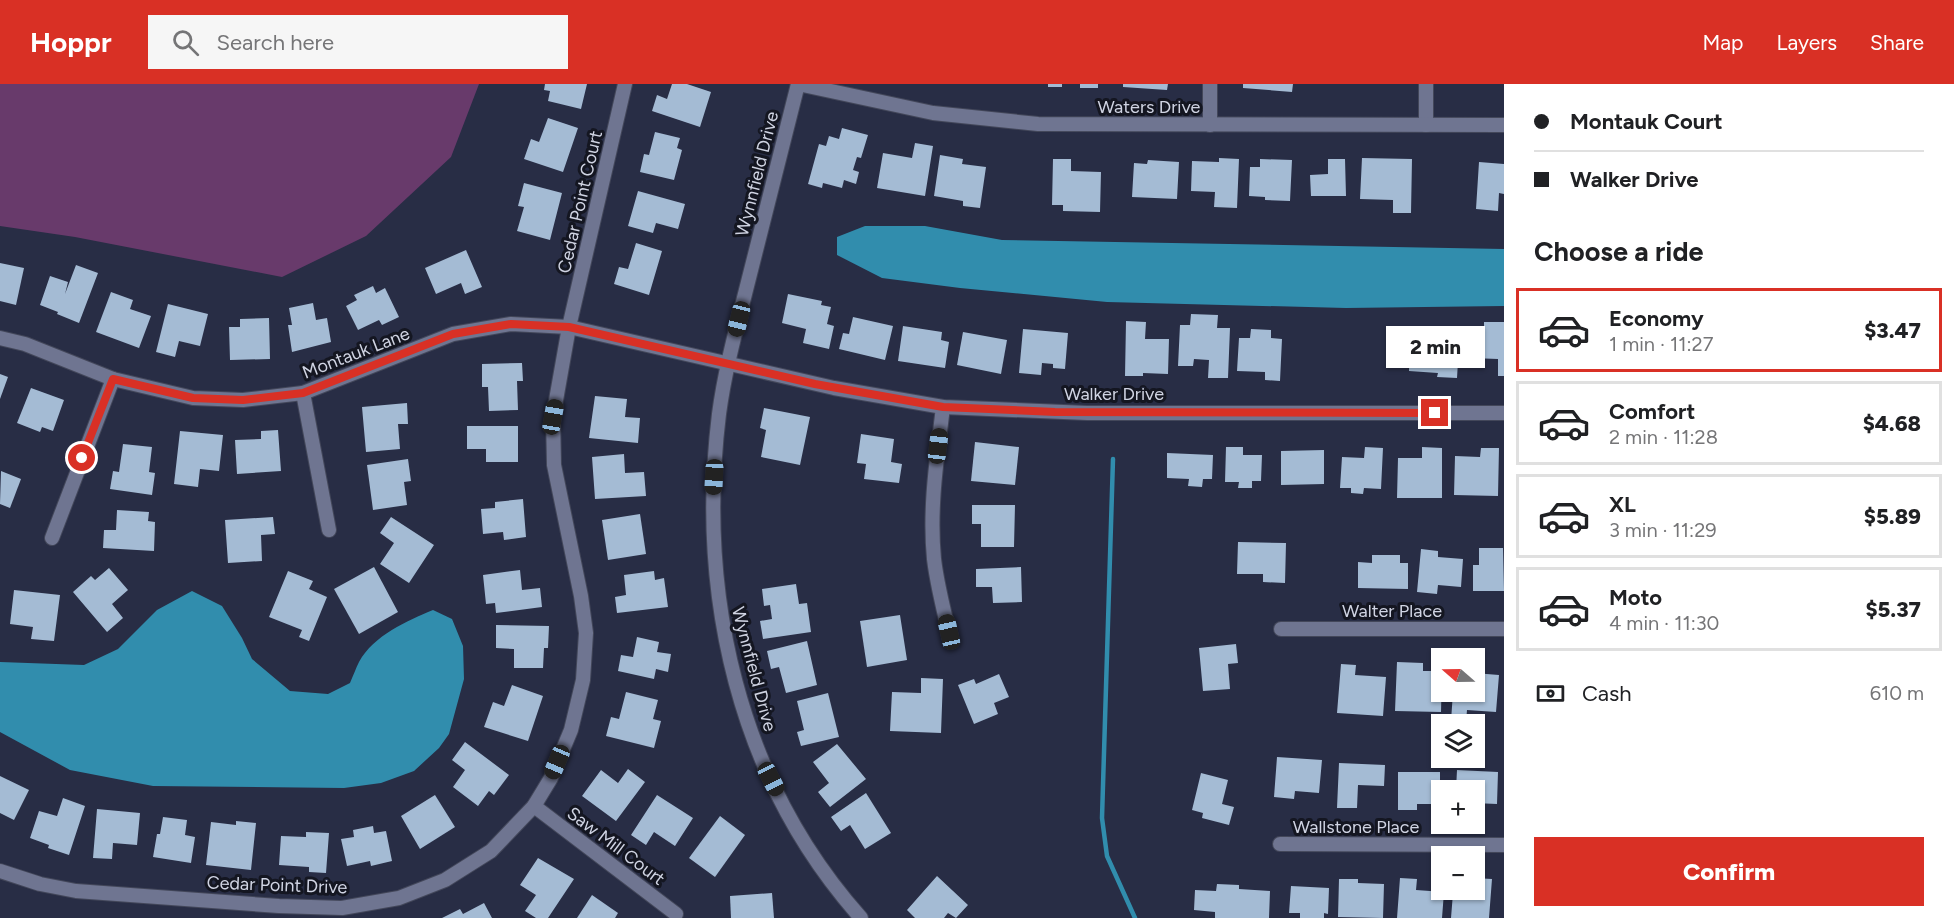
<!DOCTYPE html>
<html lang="en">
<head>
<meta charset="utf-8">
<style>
	body { margin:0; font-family:Figtree,sans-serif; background:#f6f6f6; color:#202124; height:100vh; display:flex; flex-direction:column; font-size:22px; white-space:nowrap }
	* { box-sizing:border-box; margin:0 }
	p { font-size:20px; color:#757577 }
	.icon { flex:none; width:33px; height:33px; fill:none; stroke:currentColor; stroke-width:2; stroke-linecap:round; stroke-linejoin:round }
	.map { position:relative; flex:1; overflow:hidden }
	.side { display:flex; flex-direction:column; background:#fff; width:450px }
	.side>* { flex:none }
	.top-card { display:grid; align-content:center; height:132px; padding:0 30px; background:#fff }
	.needle { width:39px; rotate:290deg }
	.buttons { position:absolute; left:1431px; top:564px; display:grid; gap:12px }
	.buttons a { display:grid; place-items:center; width:54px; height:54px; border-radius:0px; background:#fff; box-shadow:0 2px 4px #0004; font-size:30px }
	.end { position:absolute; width:27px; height:27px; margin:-14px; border:8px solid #d93025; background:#fff; box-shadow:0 0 0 3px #fff }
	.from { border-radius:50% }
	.bubble { position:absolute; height:42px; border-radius:0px; background:#fff; box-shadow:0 2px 4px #0004; font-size:20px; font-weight:800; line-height:42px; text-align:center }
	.car { position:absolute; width:18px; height:36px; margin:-18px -9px; border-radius:8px; box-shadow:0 0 4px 2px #0007; background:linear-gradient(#222 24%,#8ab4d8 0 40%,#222 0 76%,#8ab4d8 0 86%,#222 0) }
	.top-card b { display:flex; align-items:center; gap:21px; height:57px; font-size:22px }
	.top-card b+b { border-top:2px solid #e0e0e0 }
	.top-card i { width:15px; height:15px; background:#202124 }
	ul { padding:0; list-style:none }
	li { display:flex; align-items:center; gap:18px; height:84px; margin:0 12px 9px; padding:0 18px; border:3px solid #e0e0e0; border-radius:0px }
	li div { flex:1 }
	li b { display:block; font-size:22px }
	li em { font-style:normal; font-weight:800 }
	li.active { border-color:#d93025 }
	li>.icon { width:54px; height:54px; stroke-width:1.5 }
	h2 { padding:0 30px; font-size:27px; line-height:72px }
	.pay { display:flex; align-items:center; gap:15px; height:66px; padding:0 30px; font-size:22px }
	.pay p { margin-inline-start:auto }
	.cta { display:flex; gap:12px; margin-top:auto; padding:12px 30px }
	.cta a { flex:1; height:69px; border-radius:0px; background:#d93025; color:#fff; font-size:24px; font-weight:800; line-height:69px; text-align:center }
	header { display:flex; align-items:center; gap:36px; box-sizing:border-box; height:84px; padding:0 30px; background:#d93025; color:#fff }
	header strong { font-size:28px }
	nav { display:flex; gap:33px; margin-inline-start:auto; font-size:21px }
	.search { width:420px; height:54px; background:#f6f6f6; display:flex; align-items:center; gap:15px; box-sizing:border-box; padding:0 21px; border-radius:0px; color:#757577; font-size:22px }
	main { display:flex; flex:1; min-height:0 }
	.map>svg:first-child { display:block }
	.green { fill:#683a6b }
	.water { fill:#318dad }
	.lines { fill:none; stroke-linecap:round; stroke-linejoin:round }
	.stream { stroke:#318dad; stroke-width:4.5 }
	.building { fill:#a4bbd4 }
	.minor-casing { stroke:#43475a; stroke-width:16 }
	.minor { stroke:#6f7591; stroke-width:14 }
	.route { stroke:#d93025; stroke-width:8 }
	.labels { text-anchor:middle; stroke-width:6; stroke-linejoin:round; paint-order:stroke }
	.street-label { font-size:18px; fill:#d0d4e3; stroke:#141621 }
</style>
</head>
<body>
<header>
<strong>Hoppr</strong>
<div class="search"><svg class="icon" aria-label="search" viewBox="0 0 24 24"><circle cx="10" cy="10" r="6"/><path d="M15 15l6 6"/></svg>Search here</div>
<nav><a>Map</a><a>Layers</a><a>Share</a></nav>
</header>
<main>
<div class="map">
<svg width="1504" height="834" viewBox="0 0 1504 834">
	<rect width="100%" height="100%" fill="#282d45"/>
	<path class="green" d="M0,0H479L451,73L366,152L282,193L75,153L0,142Z"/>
	<g class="water">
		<path d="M865,142H925L1002,156L1504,165V222L1346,224L1107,218L960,204L882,194L837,171V153Z"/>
		<path d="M192,507L222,522L242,554L252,575L290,607L328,610L350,599C353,592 356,584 359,578C374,551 407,537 433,526L452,535L463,562L464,595L449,650L439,664L414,687L381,699L344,704L153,702L70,686L0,648V578L84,581L118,565L157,526Z"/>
	</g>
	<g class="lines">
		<path class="stream" d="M1113,375L1102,734L1107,772L1135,834"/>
	</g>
	<g class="building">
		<path d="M545,0H587L581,25L548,17L550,7L544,6Z"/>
		<path d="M672,0H687L711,8L700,43L652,27L657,11L667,15Z"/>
		<rect x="1048" y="0" width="14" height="3"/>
		<rect x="1080" y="0" width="18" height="4"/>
		<path d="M1123,0H1168L1167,6L1123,3Z"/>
		<path d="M1243,0H1293L1292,8L1243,4Z"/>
		<path d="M548,34L578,44L563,88L524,75L531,55L539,58Z"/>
		<path d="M842,44L868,51L861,74L857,73L853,86L859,88L856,100L844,96L842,104L823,99L822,104L808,100L819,60L826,62L829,52L839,55Z"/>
		<path d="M655,48L680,54L677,64L682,66L674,96L640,88L644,70L649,71Z"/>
		<path d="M915,59L933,62L925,112L877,104L883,69L912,74Z"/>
		<path d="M940,71L963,75L962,80L986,83L980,124L963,122V117L934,112Z"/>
		<path d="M1219,74L1239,75L1237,124L1214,123L1215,108L1191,107L1192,77L1219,78Z"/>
		<path d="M1362,74L1412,75L1411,129H1393V116L1360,115Z"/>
		<path d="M1053,75H1071V87L1101,88L1100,128L1063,127V121H1052Z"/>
		<path d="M1260,75L1292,76L1290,117L1265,116V113L1249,112L1250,83H1260Z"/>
		<path d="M1328,75H1345L1346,112H1311L1310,91L1328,90Z"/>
		<path d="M1148,76L1179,78L1177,115L1132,113L1134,79L1147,80Z"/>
		<path d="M1479,78L1504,80V110L1499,109L1498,127L1476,125Z"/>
		<path d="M524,99L562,109L550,156L517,147L524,123L518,122Z"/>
		<path d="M638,107L685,120L678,145L656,139L653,149L628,142Z"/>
		<path d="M636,159L662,167L649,211L614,200L619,183L628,185Z"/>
		<path d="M466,166L482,203L465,210L461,199L436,210L425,184Z"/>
		<path d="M0,179L24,184L16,221L0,217Z"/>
		<path d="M76,181L98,189L79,239L57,230L58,228L40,221L50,192L68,198L65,210Z"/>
		<path d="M373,202L376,209L385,204L399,233L382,241L379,236L358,246L346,222L357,216L354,211Z"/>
		<path d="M111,208L133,216L130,225L151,232L139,264L96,248Z"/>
		<path d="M788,210L822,217L821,221L831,223L827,240L834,242L829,265L803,259L806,245L782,239Z"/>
		<path d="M313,219L316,236L327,234L331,258L292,268L288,241H292L289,224Z"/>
		<path d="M168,220L208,230L200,262L179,257L175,273L156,268Z"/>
		<path d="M1191,230L1218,231L1217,244H1230L1228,294H1208L1209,276L1194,275L1193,282H1178L1180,241H1190Z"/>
		<path d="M853,233L893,242L885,276L839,265L843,249L849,250Z"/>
		<path d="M269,234L270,275L230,276L229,243H240V235Z"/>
		<path d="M1126,237L1146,238L1145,255H1169L1168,290L1143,289V292H1125Z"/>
		<path d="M1484,238H1504V292H1498V275L1471,274L1472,250H1484Z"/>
		<path d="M903,242L942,248L941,256L949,258L945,284L898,277Z"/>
		<path d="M1429,243L1460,245L1457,294L1437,293L1438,289L1409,287L1410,255L1428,256Z"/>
		<path d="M1023,245L1068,249L1065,285L1053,284V280L1042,279L1041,291L1019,289Z"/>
		<path d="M1251,245L1271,246V254L1282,255L1280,297L1265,296V288L1237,287L1239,254H1250Z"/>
		<path d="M963,248L1007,256L1001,290L957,281Z"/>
		<path d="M522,279L523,297H517L518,326L489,327L488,303H482V280Z"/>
		<path d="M0,290L8,293L0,315Z"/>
		<path d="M31,304L64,316L53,347L42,343L40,348L17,339Z"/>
		<path d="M595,312L627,315L625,333L640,334L638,359L589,354Z"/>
		<path d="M407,319L408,340H398L400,365L366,368L362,323Z"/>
		<path d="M764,324L810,333L800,381L761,373L766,346L760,344Z"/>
		<path d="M467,342H518V378H486V365H467Z"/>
		<path d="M278,346L281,387L237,390L235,356L261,355V347Z"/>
		<path d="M180,347L223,351L219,387L200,385L198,403L174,400Z"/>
		<path d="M861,350L894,355L891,378L902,380L899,399L864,395L866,380L857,379Z"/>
		<path d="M975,358L1019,363L1015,401L971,397Z"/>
		<path d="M123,360L152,363L149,388L155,389L152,411L110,405L113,387L119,388Z"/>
		<path d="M1226,363H1243V371H1262L1261,397H1252V404H1238L1239,398H1225Z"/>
		<path d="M1365,363L1383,364L1381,405L1364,404L1363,410L1351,409V404H1340L1342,373L1364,374Z"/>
		<path d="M1422,363L1442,364V414H1397L1398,374H1422Z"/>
		<path d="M1481,364H1499L1498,412L1454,411L1455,372L1480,373Z"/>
		<path d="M1324,366V400L1281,401V367Z"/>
		<path d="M1167,369L1213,371L1212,395H1203L1202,403L1188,402L1189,395L1167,394Z"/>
		<path d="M624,370L625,389L644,388L646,412L595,415L592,373Z"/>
		<path d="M408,375L411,397L404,398L407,421L373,426L367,381Z"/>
		<path d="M1,387L21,395L10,424L0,420Z"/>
		<path d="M523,415L526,453L504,456L503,448L483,450L481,425L495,424V418Z"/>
		<path d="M972,421H1015L1014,463H981V440H972Z"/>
		<path d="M117,426L149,428L148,437L155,438L154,467L103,464L104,446H116Z"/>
		<path d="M640,430L646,470L608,476L602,436Z"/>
		<path d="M273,433L275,450L261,451L262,477L228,479L225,436Z"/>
		<path d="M391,433L434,461L409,499L380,480L394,459L380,449Z"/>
		<path d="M1238,458L1286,459L1285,499L1263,498V490H1237Z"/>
		<path d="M1479,464H1503L1504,507H1473V481H1479Z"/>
		<path d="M1421,465L1438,467V473L1463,475L1461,503L1438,501L1437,510L1417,508Z"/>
		<path d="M1372,471H1400V479H1408V505L1358,504V478L1372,479Z"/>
		<path d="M374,483L398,528L359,550L334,505Z"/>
		<path d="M1021,483L1022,518L993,519L992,503H976V485Z"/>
		<path d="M109,484L128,506L112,520L123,534L107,548L73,508L91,492L95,496Z"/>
		<path d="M520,486L522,506L540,504L542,523L496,529L495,519L486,520L483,491Z"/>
		<path d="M288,487L313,497L309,505L327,513L309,557L299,553L302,546L269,533Z"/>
		<path d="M654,487L655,496L664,494L668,523L617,529L615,513L626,511L624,491Z"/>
		<path d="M796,500L799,520L807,519L811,548L763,555L760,537L772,535L770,521L764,522L762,505Z"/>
		<path d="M14,506L60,511L54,557L31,555L33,543L10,540Z"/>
		<path d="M900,531L907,576L867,583L860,537Z"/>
		<path d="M496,541L549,542L548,564H544L543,584H514V565L496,564Z"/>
		<path d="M637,553L659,558L657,568L671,570L668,588L656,585L654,595L618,587L621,571L633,573Z"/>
		<path d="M807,557L817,601L786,609L779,583L771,585L767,567Z"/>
		<path d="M1236,560L1238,579L1228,580L1230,605L1203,607L1199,564Z"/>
		<path d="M1397,578L1423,579V587H1442L1441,628L1395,627Z"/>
		<path d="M1341,580L1356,581L1355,591L1386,593L1383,632L1337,629Z"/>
		<path d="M1474,589L1499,591L1496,628L1467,626L1466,638L1451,637L1453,608H1474Z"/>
		<path d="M999,590L1009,613L994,619L998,630L974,640L958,601L974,595L976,600Z"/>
		<path d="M921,594L943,595L941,649L890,647L892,608L921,609Z"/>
		<path d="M512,601L543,612L528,657L484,643L493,618L504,622Z"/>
		<path d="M626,608L658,616L653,635L661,637L654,664L606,652L611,633L619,635Z"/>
		<path d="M828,609L839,653L801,662L797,648L804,646L797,617Z"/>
		<path d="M465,658L509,691L494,711L489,707L478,722L453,703L465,686L452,676Z"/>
		<path d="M837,660L866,695L830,723L818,708L829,699L813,678Z"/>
		<path d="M1277,673L1322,676L1319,709L1295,707L1294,715L1274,713Z"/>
		<path d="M1339,679L1385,681L1384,702L1358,701L1357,724H1337Z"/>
		<path d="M628,685L645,698L616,737L582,712L601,686L618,699Z"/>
		<path d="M1457,686L1498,688L1497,720L1474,719V706H1456Z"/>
		<path d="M1398,688H1440V720H1417V726H1398Z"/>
		<path d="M1201,689L1228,696L1222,720L1234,723L1229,741L1202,734L1203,729L1192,726Z"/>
		<path d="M0,692L29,706L14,736L0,729Z"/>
		<path d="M866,709L891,749L865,765L850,741L841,747L831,733Z"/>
		<path d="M435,711L455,743L420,765L401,732Z"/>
		<path d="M657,711L693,734L675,762L654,748L646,761L631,751Z"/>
		<path d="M63,714L85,722L69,771L48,764L49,761L30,754L39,727L57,732Z"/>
		<path d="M97,725L140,729L137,761L113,759L112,775L93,774Z"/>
		<path d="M720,732L745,751L715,793L689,774Z"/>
		<path d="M163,733L187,736L185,751L195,753L191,779L153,773L157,750H160Z"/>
		<path d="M236,737L256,739L251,786L206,781L211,738L236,741Z"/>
		<path d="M373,742L374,749L386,747L392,777L371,782L370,777L347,782L341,755L354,753L353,746Z"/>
		<path d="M306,748L329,749L326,789L309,788V783L279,781L281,752L306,753Z"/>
		<path d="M538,774L574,795L548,834H536L525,827L536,811L520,801Z"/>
		<path d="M937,792L968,821L956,834L948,829L944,834H915L907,826Z"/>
		<path d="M1400,794L1417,795L1416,806L1444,808L1442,834H1397Z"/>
		<path d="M1474,794L1492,795L1489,834H1451L1453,809L1471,810L1472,806H1474Z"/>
		<path d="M1339,795H1358V799L1384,800L1383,834L1338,833Z"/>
		<path d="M1217,800L1239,801V805L1270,807L1269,834H1215V828L1194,826L1195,806L1216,807Z"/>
		<path d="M1291,802L1329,804L1328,830L1324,829V834H1300V829H1289Z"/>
		<path d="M772,809L774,834H731L730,812Z"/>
		<path d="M592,811L618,829L615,834H577Z"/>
		<path d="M484,819L492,834H442L460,825L463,830Z"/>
	</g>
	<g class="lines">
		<g class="minor-casing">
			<g id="minor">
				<path d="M1210,41V0"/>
				<path d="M1426,41V0"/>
				<path d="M0,254L25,260L113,295L193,314L243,316L303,309L453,250L511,240L569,243L834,304L943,323L1087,329H1504"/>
				<path d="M303,309L329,446"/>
				<path d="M943,323C937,374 929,424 934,475C937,500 943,524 949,548"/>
				<path d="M52,454L113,295"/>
				<path d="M1281,545H1504"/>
				<path d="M534,722L676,830"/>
				<path d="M1280,760L1504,761"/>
				<path d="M0,787L40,800L76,807L279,822L342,824L399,814L445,796L491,767L534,722L551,694L571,646L583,596L586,549L581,512L554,381L553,333L569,243L625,0"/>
				<path d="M861,834C738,696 697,511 719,330C725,285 737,242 748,198C765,132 781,66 798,0L933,29L1038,40L1504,41"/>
			</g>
		</g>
		<use href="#minor" class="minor"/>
	</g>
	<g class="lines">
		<path class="route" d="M82,374L113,295L193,314L243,316L303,309L453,250L511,240L569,243L815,300L943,323L1055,328L1435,329"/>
	</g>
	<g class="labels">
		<g class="street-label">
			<text x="1149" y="29">Waters Drive</text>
			<text transform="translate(757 90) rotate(-76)" y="6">Wynnfield Drive</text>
			<text transform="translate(580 118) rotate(-77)" y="6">Cedar Point Court</text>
			<text transform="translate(356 269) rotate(-21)" y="6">Montauk Lane</text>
			<text x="1114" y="316">Walker Drive</text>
			<text x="1392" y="533">Walter Place</text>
			<text transform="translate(754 585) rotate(75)" y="6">Wynnfield Drive</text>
			<text x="1356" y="749">Wallstone Place</text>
			<text transform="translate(616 762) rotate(37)" y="6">Saw Mill Court</text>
			<text transform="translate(277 801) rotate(2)" y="6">Cedar Point Drive</text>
		</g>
	</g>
</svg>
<div class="buttons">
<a><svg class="needle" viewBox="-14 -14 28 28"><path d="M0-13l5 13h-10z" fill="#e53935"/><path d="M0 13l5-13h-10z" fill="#757577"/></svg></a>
<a><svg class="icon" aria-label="layers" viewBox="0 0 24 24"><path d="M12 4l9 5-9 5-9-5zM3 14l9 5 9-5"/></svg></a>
<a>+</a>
<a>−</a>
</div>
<i class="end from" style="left:82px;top:374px"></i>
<i class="end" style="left:1435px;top:329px"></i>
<div class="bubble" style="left:1386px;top:242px;width:99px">2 min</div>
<i class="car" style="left:739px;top:235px;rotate:194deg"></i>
<i class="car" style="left:553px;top:333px;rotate:10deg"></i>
<i class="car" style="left:938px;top:362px;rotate:7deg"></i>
<i class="car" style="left:714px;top:393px;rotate:183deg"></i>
<i class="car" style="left:949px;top:548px;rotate:347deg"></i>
<i class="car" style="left:557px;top:678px;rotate:203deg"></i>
<i class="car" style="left:771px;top:695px;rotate:153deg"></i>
</div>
<section class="side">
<div class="top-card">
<b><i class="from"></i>Montauk Court</b>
<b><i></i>Walker Drive</b>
</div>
<h2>Choose a ride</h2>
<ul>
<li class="active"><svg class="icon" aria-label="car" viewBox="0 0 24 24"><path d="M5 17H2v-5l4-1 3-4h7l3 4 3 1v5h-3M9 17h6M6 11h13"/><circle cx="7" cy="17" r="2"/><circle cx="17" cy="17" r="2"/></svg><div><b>Economy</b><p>1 min · 11:27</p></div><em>$3.47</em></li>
<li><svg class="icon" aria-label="car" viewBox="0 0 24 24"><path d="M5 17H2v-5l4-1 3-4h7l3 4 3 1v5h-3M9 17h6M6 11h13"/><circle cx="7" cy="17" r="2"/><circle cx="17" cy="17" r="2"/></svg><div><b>Comfort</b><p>2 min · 11:28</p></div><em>$4.68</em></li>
<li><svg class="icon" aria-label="car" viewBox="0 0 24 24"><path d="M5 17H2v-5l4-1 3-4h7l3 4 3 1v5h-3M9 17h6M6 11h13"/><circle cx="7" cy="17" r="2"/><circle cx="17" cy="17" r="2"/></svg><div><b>XL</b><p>3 min · 11:29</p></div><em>$5.89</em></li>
<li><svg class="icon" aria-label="car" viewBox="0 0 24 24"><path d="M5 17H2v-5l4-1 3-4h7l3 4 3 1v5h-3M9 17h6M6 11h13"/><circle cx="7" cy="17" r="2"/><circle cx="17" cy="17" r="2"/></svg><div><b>Moto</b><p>4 min · 11:30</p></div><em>$5.37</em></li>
</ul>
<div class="pay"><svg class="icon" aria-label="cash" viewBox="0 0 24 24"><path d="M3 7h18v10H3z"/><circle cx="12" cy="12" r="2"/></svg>Cash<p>610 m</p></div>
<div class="cta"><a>Confirm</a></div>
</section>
</main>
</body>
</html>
